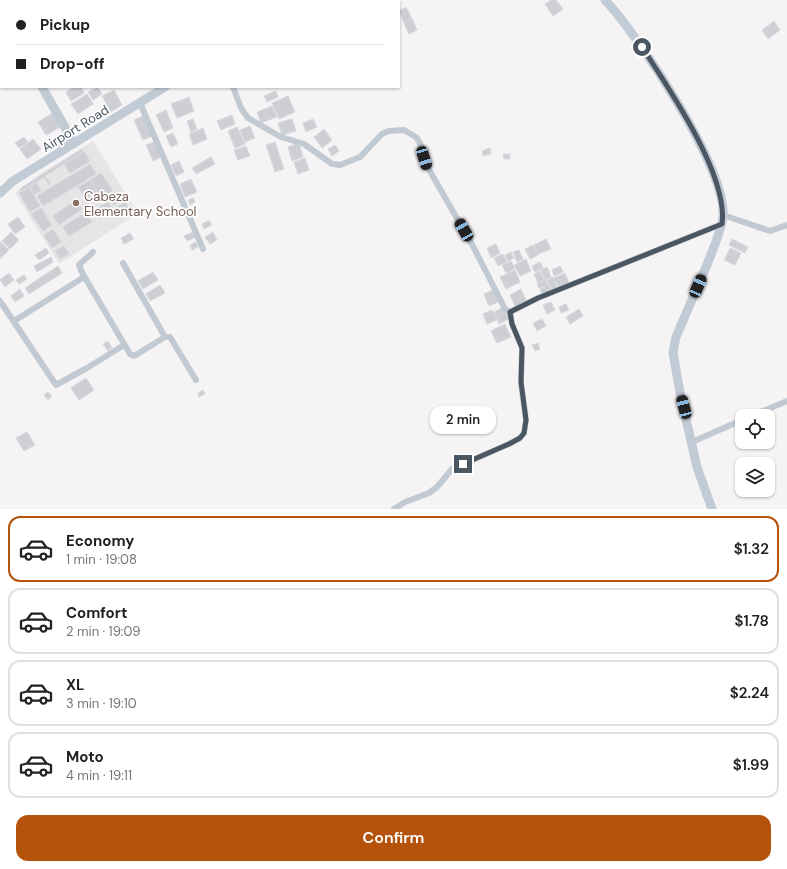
<!DOCTYPE html>
<html lang="en">
<head>
<meta charset="utf-8">
<style>
	body { margin:0; font-family:"DM Sans",sans-serif; background:#f2f2f2; color:#202124; height:100vh; display:flex; flex-direction:column; font-size:15px; white-space:nowrap }
	* { box-sizing:border-box; margin:0 }
	p { font-size:13px; color:#757577 }
	.icon { flex:none; width:22px; height:22px; fill:none; stroke:currentColor; stroke-width:2; stroke-linecap:round; stroke-linejoin:round }
	.map { position:relative; height:509px; overflow:hidden }
	.details { display:flex; flex-direction:column; background:#fff; flex:1 }
	.details>* { flex:none }
	.top-card { position:absolute; left:0px; top:0px; width:400px; height:88px; box-shadow:0 1px 3px #0004; display:grid; align-content:center; height:88px; padding:0 16px; background:#fff }
	.tools { position:absolute; left:735px; top:409px; display:grid; gap:8px }
	.tools a { display:grid; place-items:center; width:40px; height:40px; border-radius:8px; background:#fff; box-shadow:0 1px 3px #0004; font-size:20px }
	.end { position:absolute; width:18px; height:18px; margin:-9px; border:5px solid #4a5661; background:#fff; box-shadow:0 0 0 2px #fff }
	.from { border-radius:50% }
	.bubble { position:absolute; height:28px; border-radius:12px; background:#fff; box-shadow:0 1px 3px #0004; font-size:13px; font-weight:600; line-height:28px; text-align:center }
	.car { position:absolute; width:12px; height:24px; margin:-12px -6px; border-radius:5px; box-shadow:0 0 3px 1px #0007; background:linear-gradient(#222 24%,#8ab4d8 0 40%,#222 0 76%,#8ab4d8 0 86%,#222 0) }
	.top-card b { display:flex; align-items:center; gap:14px; height:38px; font-size:15px }
	.top-card b+b { border-top:1px solid #e0e0e0 }
	.top-card i { width:10px; height:10px; background:#202124 }
	ul { padding:7px 0 0; list-style:none }
	li { display:flex; align-items:center; gap:12px; height:66px; margin:0 8px 6px; padding:0 8px; border:2px solid #e0e0e0; border-radius:12px }
	li div { flex:1 }
	li b { display:block; font-size:15px }
	li em { font-style:normal; font-weight:600 }
	li.active { border-color:#b45309 }
	li>.icon { width:36px; height:36px; stroke-width:1.5 }
	.action { display:flex; gap:8px; margin-top:auto; padding:8px 16px }
	.action a { flex:1; height:46px; border-radius:12px; background:#b45309; color:#fff; font-size:16px; font-weight:600; line-height:46px; text-align:center }
	.map>svg:first-child { display:block }
	.education { fill:#e6e4e5 }
	.building { fill:#cdcfd5; stroke:#d7d9de }
	.lines { fill:none; stroke-linecap:round; stroke-linejoin:round }
	.street { stroke:#c1cad2; stroke-width:6 }
	.secondary { stroke:#c1cbd6; stroke-width:9 }
	.route { stroke:#4a5661; stroke-width:5 }
	.education-dot { fill:#8d6e63; stroke:#fff; stroke-width:1.5 }
	.labels { text-anchor:middle; stroke-width:3.5; stroke-linejoin:round; paint-order:stroke }
	.street-label { font-size:13px; fill:#4a5661; stroke:#fff }
	.education-label { font-size:13px; fill:#785e54; stroke:#fff; text-anchor:start }
</style>
</head>
<body>
<div class="map">
<svg width="787" height="509" viewBox="0 0 787 509">
	<rect width="100%" height="100%" fill="#f5f3f3"/>
	<path class="education" d="M93,141L138,213L59,264L15,193L40,174Z"/>
	<g class="building">
		<path d="M551,0H556L563,9L553,16L545,4Z"/>
		<path d="M406,7L412,19L404,23L399,11Z"/>
		<path d="M412,19L417,30L409,34L404,23Z"/>
		<path d="M774,21L780,30L768,39L762,30Z"/>
		<path d="M74,87H81L84,93L71,101L66,92Z"/>
		<path d="M98,87L102,94L93,100L88,92Z"/>
		<path d="M114,90L122,105L111,112L102,96Z"/>
		<path d="M276,91L278,97L267,102L264,96Z"/>
		<path d="M87,94L93,104L78,114L71,104Z"/>
		<path d="M288,96L295,112L279,119L272,103Z"/>
		<path d="M189,97L194,111L177,118L171,104Z"/>
		<path d="M272,106L277,117L261,123L257,112Z"/>
		<path d="M166,110L173,128L164,132L156,115Z"/>
		<path d="M54,112L62,126L46,135L38,122Z"/>
		<path d="M232,115L235,124L221,130L217,121Z"/>
		<path d="M143,116L152,136L143,140L134,120Z"/>
		<path d="M193,119L197,129L191,132L187,121Z"/>
		<path d="M292,119L296,131L282,135L278,123Z"/>
		<path d="M313,119L317,127L306,132L303,123Z"/>
		<path d="M250,126L255,138L245,142L240,130Z"/>
		<path d="M237,127L245,144L235,148L228,131Z"/>
		<path d="M203,128L207,139L193,145L189,134Z"/>
		<path d="M324,129L332,140L322,148L314,137Z"/>
		<path d="M65,132L70,141L59,147L54,138Z"/>
		<path d="M173,133L178,144L171,147L166,136Z"/>
		<path d="M24,137L28,142L19,148L15,143Z"/>
		<path d="M33,139L41,149L27,159L20,149Z"/>
		<path d="M154,142L161,157L153,161L146,145Z"/>
		<path d="M275,142L284,169L275,172L266,145Z"/>
		<path d="M299,143L303,157L292,161L288,147Z"/>
		<path d="M335,145L339,151L332,156L328,149Z"/>
		<path d="M246,146L250,156L238,160L234,150Z"/>
		<path d="M490,148L491,154L483,156L482,151Z"/>
		<path d="M82,149L84,151L45,176L51,184L49,185L44,177L21,191L20,189Z"/>
		<path d="M84,152L90,161L70,173L64,164Z"/>
		<path d="M503,154H510V159H504Z"/>
		<path d="M211,157L215,164L196,174L192,168Z"/>
		<path d="M305,158L309,170L298,174L294,162Z"/>
		<path d="M179,161L184,172L176,176L171,165Z"/>
		<path d="M90,164L96,174L43,206L37,196Z"/>
		<path d="M101,173L113,191L102,198L90,180Z"/>
		<path d="M191,179L197,192L185,197L180,184Z"/>
		<path d="M90,180L100,196L88,203L78,187Z"/>
		<path d="M37,183L41,191L34,194L30,186Z"/>
		<path d="M29,187L40,206L30,212L19,193Z"/>
		<path d="M117,192L122,201L114,205L109,196Z"/>
		<path d="M193,198L195,202L190,205L188,200Z"/>
		<path d="M76,200L82,209L59,225L53,216Z"/>
		<path d="M108,202L113,209L99,218L94,210Z"/>
		<path d="M125,202L131,211L120,218L114,209Z"/>
		<path d="M41,208L52,225L43,231L31,214Z"/>
		<path d="M86,212L92,222L69,236L63,227Z"/>
		<path d="M18,217L25,227L15,234L8,224Z"/>
		<path d="M209,220L212,225L204,229L202,224Z"/>
		<path d="M53,229L61,242L52,248L44,235Z"/>
		<path d="M11,232L19,240L10,249L2,241Z"/>
		<path d="M193,232L196,237L187,241L184,236Z"/>
		<path d="M213,232L217,240L210,244L205,237Z"/>
		<path d="M130,233L134,239L124,244L121,238Z"/>
		<path d="M546,239L551,249L538,254L534,245Z"/>
		<path d="M732,239L748,247L745,253L729,245Z"/>
		<path d="M0,241L9,250L0,259Z"/>
		<path d="M196,242L198,247L192,250L190,245Z"/>
		<path d="M496,244L500,253L491,258L487,248Z"/>
		<path d="M533,245L538,255L530,259L525,249Z"/>
		<path d="M64,246L69,254L60,259L55,251Z"/>
		<path d="M46,248L49,253L39,260L35,255Z"/>
		<path d="M730,248L741,253L735,265L724,260Z"/>
		<path d="M519,250L523,259L517,262L513,252Z"/>
		<path d="M511,252L514,258L508,261L505,255Z"/>
		<path d="M503,254L507,262L498,266L494,258Z"/>
		<path d="M51,257L53,262L37,272L34,266Z"/>
		<path d="M526,259L531,271L520,276L514,265Z"/>
		<path d="M511,261L515,269L506,273L502,265Z"/>
		<path d="M540,262L543,268L535,272L532,266Z"/>
		<path d="M58,266L62,273L29,294L25,288Z"/>
		<path d="M560,266L563,272L554,276L552,270Z"/>
		<path d="M547,267L551,277L545,280L541,270Z"/>
		<path d="M515,270L520,282L506,289L500,277Z"/>
		<path d="M540,271L544,280L538,283L534,274Z"/>
		<path d="M153,272L158,280L143,289L138,281Z"/>
		<path d="M9,273L14,280L5,287L0,280Z"/>
		<path d="M565,273L569,283L559,288L554,278Z"/>
		<path d="M24,275L27,279L19,284L16,280Z"/>
		<path d="M553,277L558,289L553,291L547,280Z"/>
		<path d="M546,280L548,285L539,288L537,284Z"/>
		<path d="M160,285L165,293L150,301L146,294Z"/>
		<path d="M549,285L552,291L543,295L540,289Z"/>
		<path d="M20,289L24,296L15,302L11,296Z"/>
		<path d="M521,289L527,302L516,308L510,295Z"/>
		<path d="M493,290L498,302L489,306L484,294Z"/>
		<path d="M551,302L555,310L547,314L543,305Z"/>
		<path d="M566,304L569,310L561,313L559,307Z"/>
		<path d="M504,307L509,319L499,324L494,312Z"/>
		<path d="M579,309L583,316L570,324L566,317Z"/>
		<path d="M492,310L497,320L487,324L483,314Z"/>
		<path d="M542,319L546,326L537,331L533,323Z"/>
		<path d="M505,324L511,337L497,343L491,331Z"/>
		<path d="M108,341L112,348L108,351L103,344Z"/>
		<path d="M538,343L540,349L535,351L532,345Z"/>
		<path d="M86,378L94,390L79,400L71,388Z"/>
		<path d="M203,390L205,394L199,397L198,393Z"/>
		<path d="M48,392L52,396L48,400L44,395Z"/>
		<path d="M27,432L35,445L24,451L16,438Z"/>
	</g>
	<g class="lines">
		<g class="street">
			<path d="M233,87L241,108L248,118L281,137L304,144L332,164L340,165L360,157L382,134L389,131L404,130L416,137L420,143L427,166L474,248L505,309L510,312L538,298L722,224"/>
			<path d="M140,103L203,249"/>
			<path d="M723,215L770,231L787,225"/>
			<path d="M123,263L165,337"/>
			<path d="M84,276L130,354L134,356L165,337H170L196,380"/>
			<path d="M0,301L56,385L87,368L124,345"/>
			<path d="M14,321L84,277L79,265L93,252"/>
			<path d="M751,416L787,401"/>
			<path d="M692,442L742,420"/>
			<path d="M394,509L405,502L429,493L437,487L452,469L509,444L520,438L524,433L526,420L521,383L522,348L512,324L510,312"/>
		</g>
		<g class="secondary">
			<path d="M605,0C638,35 727,169 723,216C721,233 712,251 706,267C696,290 686,314 676,337L673,352L680,393L697,467L712,509"/>
			<path d="M337,1L339,0"/>
			<path d="M0,14L1,15"/>
			<path d="M42,87L74,143"/>
			<path d="M0,193L13,181L165,87"/>
		</g>
	</g>
	<g class="lines">
		<path class="route" d="M463,464L509,444L520,438L524,433L526,420L521,382L522,348L512,324L510,312L538,298L722,224C729,176 668,87 642,47"/>
	</g>
	<circle class="education-dot" cx="76" cy="203" r="4"/>
	<g class="labels">
		<g class="street-label">
			<text transform="translate(75 128) rotate(-32)" y="5">Airport Road</text>
		</g>
		<g class="education-label">
			<text x="84" y="201">Cabeza<tspan x="84" dy="15">Elementary School</tspan></text>
		</g>
	</g>
</svg>
<div class="tools">
<a><svg class="icon" aria-label="locate" viewBox="0 0 24 24"><circle cx="12" cy="12" r="6"/><path d="M12 2v4M12 18v4M2 12h4M18 12h4"/></svg></a>
<a><svg class="icon" aria-label="layers" viewBox="0 0 24 24"><path d="M12 4l9 5-9 5-9-5zM3 14l9 5 9-5"/></svg></a>
</div>
<i class="end from" style="left:642px;top:47px"></i>
<i class="end" style="left:463px;top:464px"></i>
<div class="bubble" style="left:430px;top:406px;width:66px">2 min</div>
<i class="car" style="left:424px;top:158px;rotate:163deg"></i>
<i class="car" style="left:464px;top:230px;rotate:330deg"></i>
<i class="car" style="left:698px;top:286px;rotate:23deg"></i>
<i class="car" style="left:684px;top:407px;rotate:345deg"></i>
<div class="top-card">
<b><i class="from"></i>Pickup</b>
<b><i></i>Drop-off</b>
</div>
</div>
<section class="details">
<ul>
<li class="active"><svg class="icon" aria-label="car" viewBox="0 0 24 24"><path d="M5 17H2v-5l4-1 3-4h7l3 4 3 1v5h-3M9 17h6M6 11h13"/><circle cx="7" cy="17" r="2"/><circle cx="17" cy="17" r="2"/></svg><div><b>Economy</b><p>1 min · 19:08</p></div><em>$1.32</em></li>
<li><svg class="icon" aria-label="car" viewBox="0 0 24 24"><path d="M5 17H2v-5l4-1 3-4h7l3 4 3 1v5h-3M9 17h6M6 11h13"/><circle cx="7" cy="17" r="2"/><circle cx="17" cy="17" r="2"/></svg><div><b>Comfort</b><p>2 min · 19:09</p></div><em>$1.78</em></li>
<li><svg class="icon" aria-label="car" viewBox="0 0 24 24"><path d="M5 17H2v-5l4-1 3-4h7l3 4 3 1v5h-3M9 17h6M6 11h13"/><circle cx="7" cy="17" r="2"/><circle cx="17" cy="17" r="2"/></svg><div><b>XL</b><p>3 min · 19:10</p></div><em>$2.24</em></li>
<li><svg class="icon" aria-label="car" viewBox="0 0 24 24"><path d="M5 17H2v-5l4-1 3-4h7l3 4 3 1v5h-3M9 17h6M6 11h13"/><circle cx="7" cy="17" r="2"/><circle cx="17" cy="17" r="2"/></svg><div><b>Moto</b><p>4 min · 19:11</p></div><em>$1.99</em></li>
</ul>
<div class="action"><a>Confirm</a></div>
</section>
</body>
</html>
